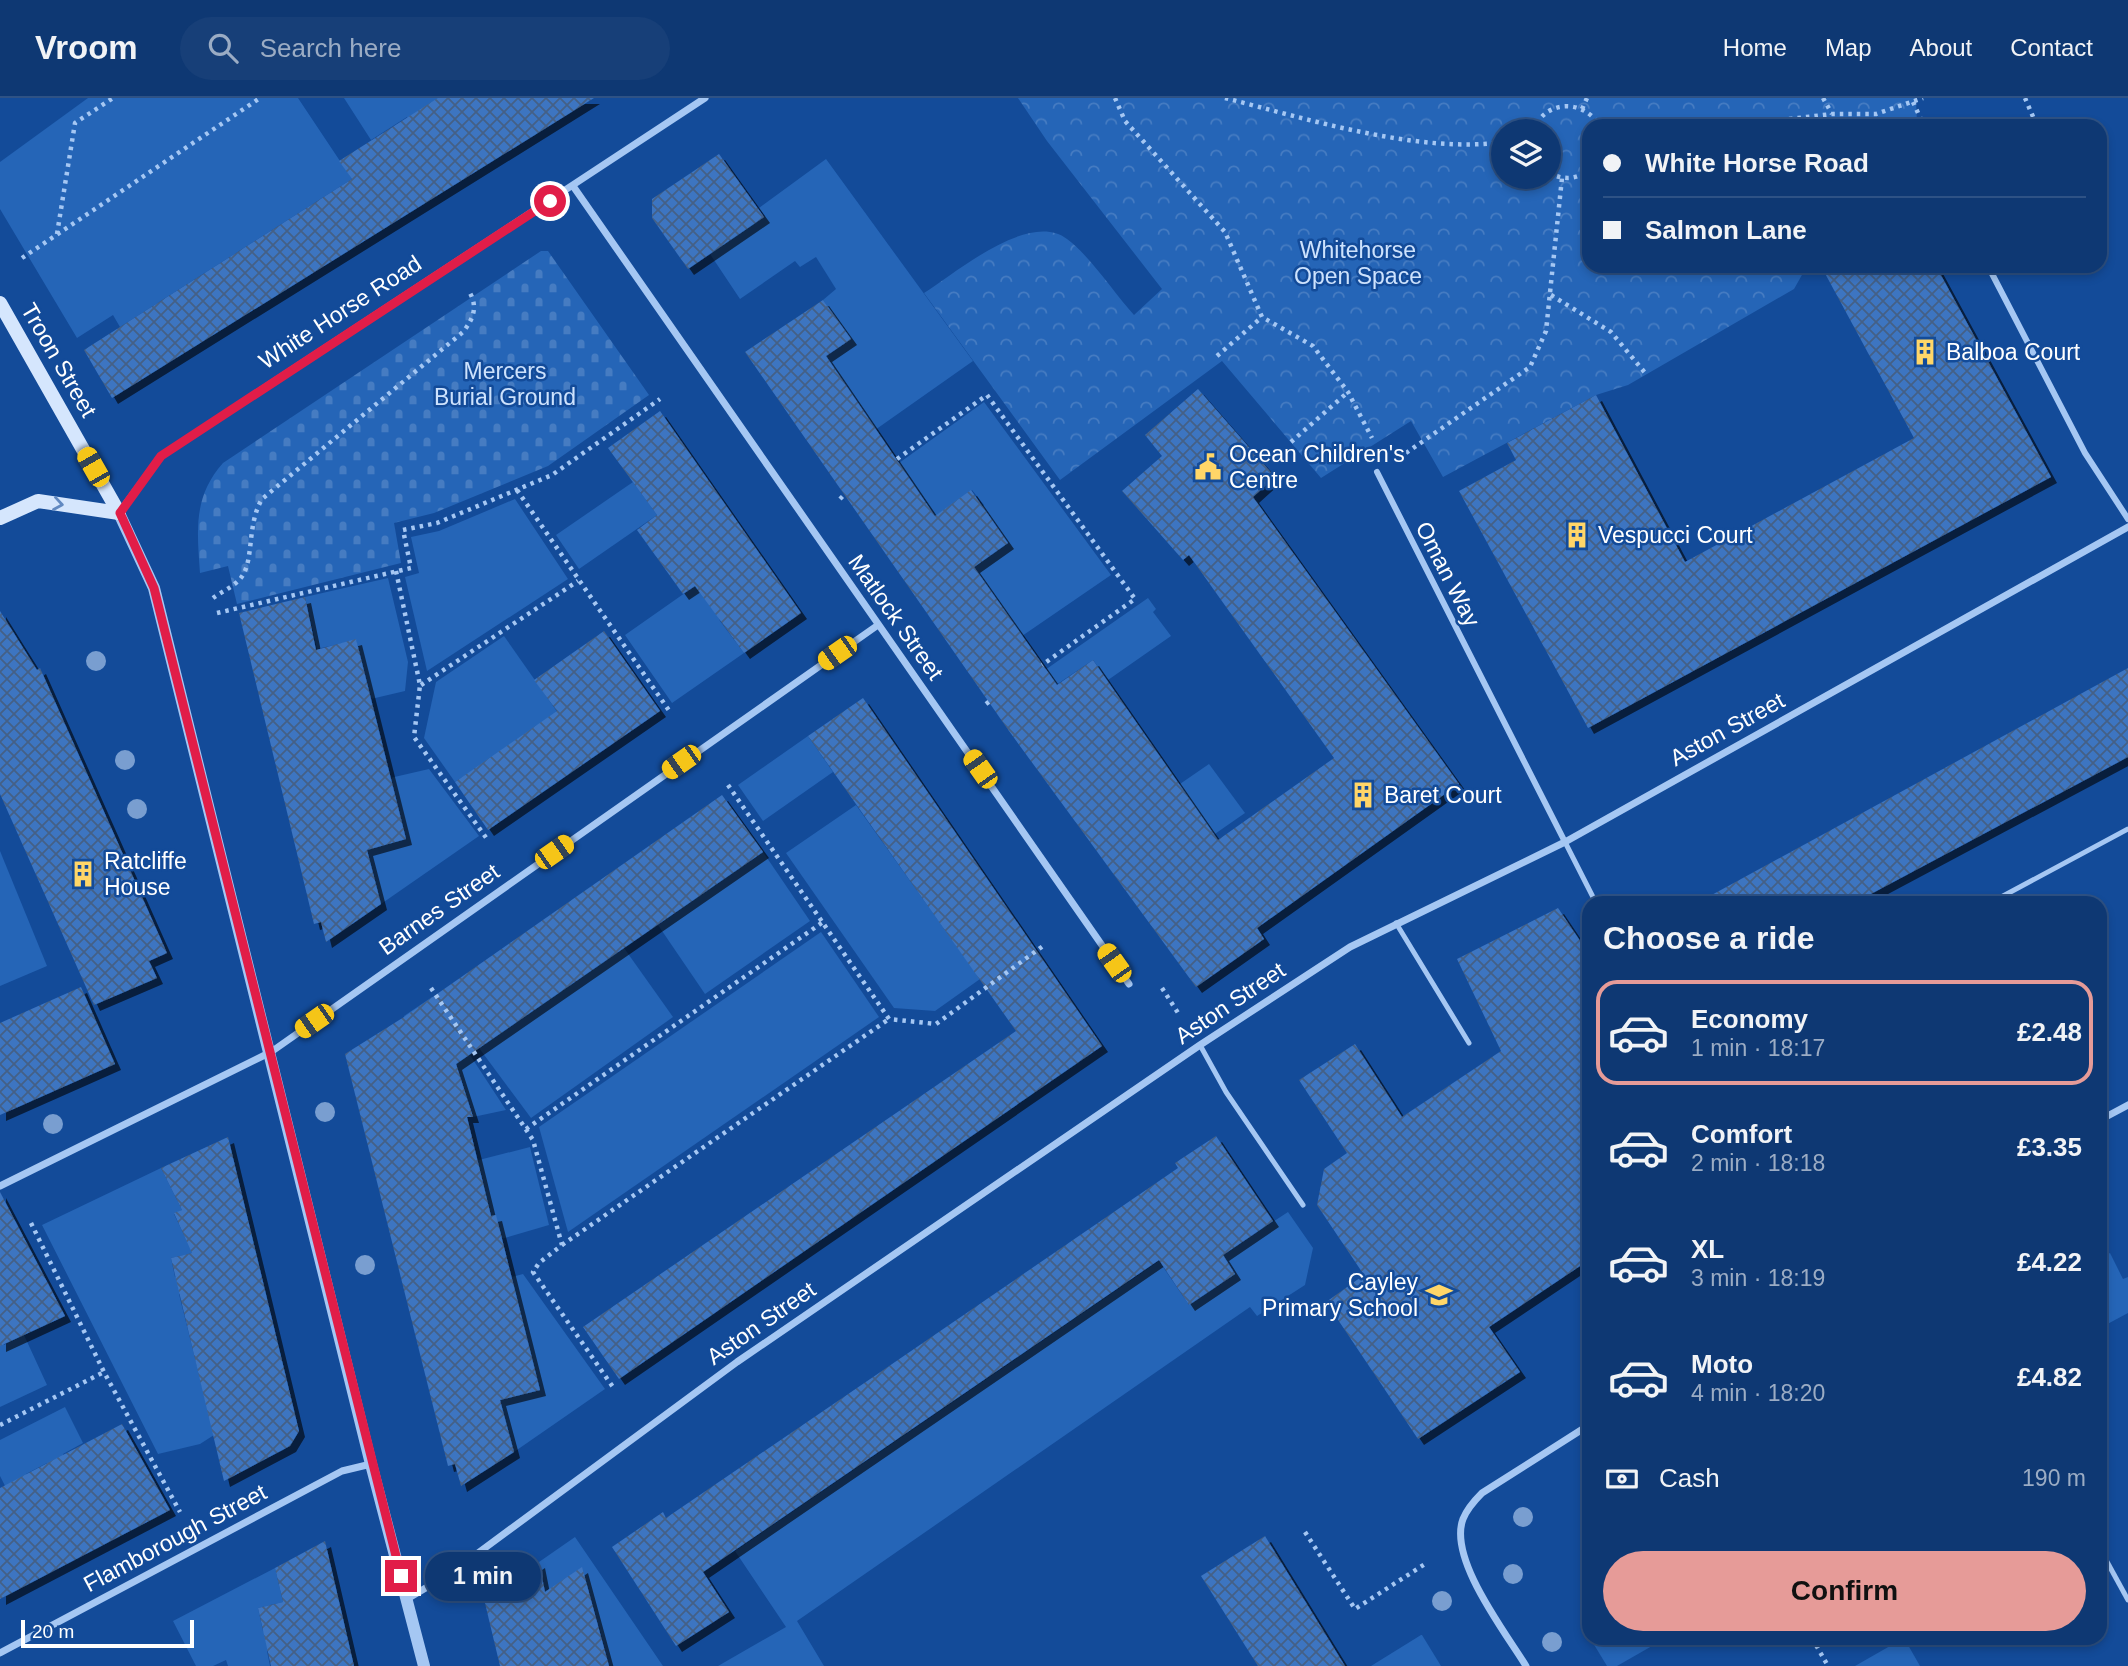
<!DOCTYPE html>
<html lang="en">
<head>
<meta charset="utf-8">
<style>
	body { margin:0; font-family:Arial,sans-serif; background:#173f78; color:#f1f3f6; height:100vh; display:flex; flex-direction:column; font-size:26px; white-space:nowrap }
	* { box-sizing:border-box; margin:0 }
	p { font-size:23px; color:#9bacc4 }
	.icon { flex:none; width:38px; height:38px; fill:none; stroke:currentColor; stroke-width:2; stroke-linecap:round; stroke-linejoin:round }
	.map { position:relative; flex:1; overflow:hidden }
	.sheet { position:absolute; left:1582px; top:798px; width:525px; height:749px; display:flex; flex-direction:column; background:#0e3873; border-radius:21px; box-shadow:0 4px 10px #0003,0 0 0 2px #2e5285 }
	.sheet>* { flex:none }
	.hud { position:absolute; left:1582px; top:21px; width:525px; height:154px; border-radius:21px; box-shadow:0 4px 10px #0003,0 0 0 2px #2e5285; display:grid; align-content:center; height:154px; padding:0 21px; background:#0e3873 }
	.controls { position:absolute; left:1491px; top:21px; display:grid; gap:14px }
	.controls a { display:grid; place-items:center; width:70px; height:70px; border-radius:50%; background:#0e3873; box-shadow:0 4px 10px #0003,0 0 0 2px #2e5285; font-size:35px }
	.scale { position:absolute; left:21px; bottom:18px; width:173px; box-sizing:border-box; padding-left:7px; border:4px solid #fff; border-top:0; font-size:19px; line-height:24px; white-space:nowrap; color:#fff; -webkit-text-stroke:5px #134b99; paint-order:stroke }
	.end { position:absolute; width:32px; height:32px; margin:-16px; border:9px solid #e11d48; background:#fff; box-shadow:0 0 0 4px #fff }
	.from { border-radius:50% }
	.bubble { position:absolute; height:49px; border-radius:24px; background:#0e3873; box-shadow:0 4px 10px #0003,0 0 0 2px #2e5285; font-size:23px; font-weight:800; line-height:49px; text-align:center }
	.car { position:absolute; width:21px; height:42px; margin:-21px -10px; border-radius:9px; box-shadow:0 0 5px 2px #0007; background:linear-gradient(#f5c518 24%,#345 0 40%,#f5c518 0 76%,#345 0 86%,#f5c518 0) }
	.hud b { display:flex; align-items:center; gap:24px; height:66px; font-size:26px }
	.hud b+b { border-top:2px solid #2e5285 }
	.hud i { width:18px; height:18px; background:#f1f3f6 }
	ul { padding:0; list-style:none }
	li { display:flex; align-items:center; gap:21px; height:105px; margin:0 14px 10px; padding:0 7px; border:4px solid transparent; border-radius:21px }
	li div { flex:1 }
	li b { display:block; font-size:26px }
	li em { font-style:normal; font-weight:800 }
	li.active { border-color:#e69b98 }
	li>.icon { width:63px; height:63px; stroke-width:1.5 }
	h2 { padding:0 21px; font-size:32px; line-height:84px }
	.pay { display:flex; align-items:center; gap:18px; height:77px; padding:0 21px; font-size:26px }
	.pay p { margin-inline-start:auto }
	.action { display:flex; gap:14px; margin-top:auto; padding:14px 21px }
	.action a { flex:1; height:80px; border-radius:42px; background:#e69b98; color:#111; font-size:28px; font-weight:800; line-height:80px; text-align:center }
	header { display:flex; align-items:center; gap:42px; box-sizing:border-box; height:98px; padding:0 35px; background:#0e3873; border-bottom:2px solid #2e5285 }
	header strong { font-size:33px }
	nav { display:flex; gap:38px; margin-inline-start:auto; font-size:24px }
	.search { width:490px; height:63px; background:#173f78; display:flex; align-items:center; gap:18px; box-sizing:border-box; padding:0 24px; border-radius:38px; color:#9bacc4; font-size:26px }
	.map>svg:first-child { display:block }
	.cemetery { fill:url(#cemetery-stones) }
	.park { fill:url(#park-crowns); fill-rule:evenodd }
	.garden { fill:#2565b7 }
	.building { fill:url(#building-cross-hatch); filter:url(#shadow) }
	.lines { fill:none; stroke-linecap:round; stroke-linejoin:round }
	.path { stroke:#a5c7f3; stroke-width:4.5; stroke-dasharray:3.5 5; stroke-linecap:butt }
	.service { stroke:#a5c7f3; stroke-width:5 }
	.pedestrian { stroke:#a5c7f3; stroke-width:6 }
	.minor { stroke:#a5c7f3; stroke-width:7 }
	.tertiary { stroke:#a5c7f3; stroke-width:12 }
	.secondary { stroke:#d5e6fd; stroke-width:14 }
	.tree { fill:#799ed0 }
	.oneway { stroke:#6189c1 }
	.route { stroke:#e11d48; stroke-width:9 }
	.labels { text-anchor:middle; stroke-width:5; stroke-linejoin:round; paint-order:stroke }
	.park-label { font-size:23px; fill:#cde2fd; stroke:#134b99 }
	.street-label { font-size:23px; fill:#fff; stroke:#134b99 }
	.poi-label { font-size:23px; fill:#fff; stroke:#134b99; text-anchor:start }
</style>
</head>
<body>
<header>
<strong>Vroom</strong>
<div class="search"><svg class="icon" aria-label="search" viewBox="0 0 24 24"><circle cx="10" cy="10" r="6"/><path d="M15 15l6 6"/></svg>Search here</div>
<nav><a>Home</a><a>Map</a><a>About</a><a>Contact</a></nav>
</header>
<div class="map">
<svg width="2128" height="1568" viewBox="0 0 2128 1568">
	<defs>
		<pattern id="cemetery-stones" width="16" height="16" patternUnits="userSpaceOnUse" patternTransform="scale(1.75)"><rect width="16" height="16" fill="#2565b7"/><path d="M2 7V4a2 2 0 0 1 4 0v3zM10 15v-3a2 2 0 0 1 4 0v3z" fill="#467cc2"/></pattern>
		<pattern id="park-crowns" width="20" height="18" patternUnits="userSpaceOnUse" patternTransform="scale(1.75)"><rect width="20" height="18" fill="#2565b7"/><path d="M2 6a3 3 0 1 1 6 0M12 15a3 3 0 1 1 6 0" fill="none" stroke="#467cc2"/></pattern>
		<pattern id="building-cross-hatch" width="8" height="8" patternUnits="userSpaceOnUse" patternTransform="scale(1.75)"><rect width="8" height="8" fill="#3c75c1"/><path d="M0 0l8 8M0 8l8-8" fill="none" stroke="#446086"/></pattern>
		<filter id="shadow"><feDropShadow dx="6" dy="6" stdDeviation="0" flood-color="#0009"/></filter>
	</defs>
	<rect width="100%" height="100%" fill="#134b99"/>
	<path class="cemetery" d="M541,153H548L649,297L548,368L434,415L394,425L401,465L237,506L228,468L200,475C197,432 193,399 223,365Z"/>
	<path class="park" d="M1018,0H1916L1917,28H1589V168H1807L1794,191L1628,287L1596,297L1443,379L1411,323L1321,380L1222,263L1060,382L924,195C956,175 1029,112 1067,141C1089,157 1115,196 1134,217L1162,191L1047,43ZM1503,33H1549V79H1503Z"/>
	<g class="garden">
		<path d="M88,0H298L352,81L120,229L113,217L77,240L0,111V64Z"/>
		<path d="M344,0H476L419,37L407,19L371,42Z"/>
		<path d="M826,61L973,263L875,332L826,258L850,241L823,202L836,191L816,159L800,169L795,163L740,201L710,156L765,118L759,110Z"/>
		<path d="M984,304L1111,477L1022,538L973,469L1008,445L996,428L947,434L984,407L972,392L936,418L899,365Z"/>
		<path d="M633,384L657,417L579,471L556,437Z"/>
		<path d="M515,401L568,481L427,573L405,479L419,475L411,439L439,433Z"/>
		<path d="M388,480L408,564L405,593L371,601L356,542L317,551L305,499Z"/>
		<path d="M702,483L720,523L744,555L672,605L625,537Z"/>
		<path d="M1148,500L1156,511L1153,514L1171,538L1108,582L1093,562L1056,587L1045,572Z"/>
		<path d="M504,538L558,615L455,684L424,640L436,584Z"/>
		<path d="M808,638L833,674L763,723L738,687Z"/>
		<path d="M1209,666L1245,715L1130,795L1148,708Z"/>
		<path d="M429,671L479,738L381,806L367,752L406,741L390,680Z"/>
		<path d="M856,707L980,881L935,913L894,910L786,755Z"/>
		<path d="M0,753L47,868L0,888Z"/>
		<path d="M763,754L810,823L705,896L658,827Z"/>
		<path d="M821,834L879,919L568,1134L539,1029Z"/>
		<path d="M624,850L673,919L531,1020L479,950Z"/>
		<path d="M432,899L506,1012L473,1019L427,1005L404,918Z"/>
		<path d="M530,1049L549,1127L501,1141L458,1127L444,1071Z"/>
		<path d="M161,1070L182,1112L174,1116L185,1139L193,1137L197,1154L171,1160L175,1179L206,1189L179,1196L214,1337L200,1346L158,1356L42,1127Z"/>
		<path d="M1288,1114L1313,1150L1305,1187L1257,1218L1250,1209L797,1523L824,1568H718L786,1529L735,1453L1159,1163L1189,1207L1235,1176L1206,1132L1217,1124L1234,1149Z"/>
		<path d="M2110,1155L2123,1181L2128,1179V1215L2100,1230V1160Z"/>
		<path d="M523,1176L605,1291L514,1354L500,1301L529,1249L522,1223L473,1189Z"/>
		<path d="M24,1237L47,1287L0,1309V1239L4,1247Z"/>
		<path d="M65,1309L83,1345L63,1356L79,1389L47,1365L26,1376L22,1421L0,1378V1342Z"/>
		<path d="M575,1439L663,1568H609L599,1528L554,1538L539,1464Z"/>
		<path d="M275,1470L283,1504L258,1510L263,1533L293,1546L267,1553L270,1568H228L226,1562L213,1568H196L173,1523Z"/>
		<path d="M1422,1537L1441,1568H1371L1421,1537Z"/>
		<path d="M1590,1540H1666L1617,1568H1607Z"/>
		<path d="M1904,1540L1920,1568H1855Z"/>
	</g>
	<g class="building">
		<path d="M438,0H594L112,300L84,252L352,81L339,63Z"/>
		<path d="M719,56L764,119L688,171L652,120V101Z"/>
		<path d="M1821,168H1936L2051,379L1588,630L1459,393L1516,362L1507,345L1596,297L1685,464L1914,340Z"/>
		<path d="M823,202L851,241L826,258L935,418L971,392L1008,445L974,469L1057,587L1093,562L1218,742L1334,660L1189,457L1183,462L1122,393L1162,358L1145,337L1198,291L1275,379L1253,399L1459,686L1257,830L1264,841L1196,889L1009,633L745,254Z"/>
		<path d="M660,313L801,515L744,555L695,488L683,496L637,432L657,417L608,350Z"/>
		<path d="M305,499L316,552L356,541L406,741L367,752L381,806L326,844L321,824L314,826L239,515Z"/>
		<path d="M0,513L37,572L40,570L167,855L149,863L157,880L94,907L0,696Z"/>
		<path d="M604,533L660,613L488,732L455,684L557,613L534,582Z"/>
		<path d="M2128,570V659L1854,805H1697Z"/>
		<path d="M863,600L1102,948L619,1281L583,1229L1016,933L808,638Z"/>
		<path d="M722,697L763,754L456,966L473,1019H467L491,1118L496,1117L540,1292L500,1302L514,1354L461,1388L455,1366L448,1368L345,956L404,919Z"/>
		<path d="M1558,810L1589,856V1162L1489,1229L1520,1274L1418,1341L1326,1204L1364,1177L1317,1107L1324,1071L1347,1055L1299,982L1355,946L1402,1019L1501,953L1457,861Z"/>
		<path d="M81,889L115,966L0,1017V925Z"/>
		<path d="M1216,1038L1273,1123L1223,1157L1235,1176L1189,1207L1159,1162L703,1474L729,1514L676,1548L612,1449L663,1414L666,1420L876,1277L1178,1070L1175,1065Z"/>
		<path d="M228,1039L299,1333L290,1348L224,1383L171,1160L192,1155L174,1115L182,1112L161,1070Z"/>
		<path d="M0,1094L65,1218L0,1248Z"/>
		<path d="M122,1326L170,1412L0,1501V1390Z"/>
		<path d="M1265,1438L1345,1568H1258L1201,1478Z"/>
		<path d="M325,1443L354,1568H271L258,1510L283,1504L275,1470Z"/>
		<path d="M539,1464L545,1494L582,1469L609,1568H500L484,1501Z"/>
	</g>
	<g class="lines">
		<g class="path">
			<path d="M1115,0L1125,23L1225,134L1262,219L1313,248L1348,294L1372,340"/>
			<path d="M1225,0C1307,21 1419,56 1503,44"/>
			<path d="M1823,0L1832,16"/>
			<path d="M2025,0L2037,28"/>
			<path d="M1913,4L1924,28"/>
			<path d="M1582,11L1587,0"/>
			<path d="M1730,28L1832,16H1876L1923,0"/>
			<path d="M1533,33C1544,2 1583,0 1600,28"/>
			<path d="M1549,75C1563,82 1576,82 1589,72"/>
			<path d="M57,136L75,25L113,0"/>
			<path d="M22,160L260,0"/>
			<path d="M1551,197L1611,234L1646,276"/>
			<path d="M1217,258L1262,219"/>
			<path d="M1291,344L1348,294"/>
			<path d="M1406,355L1530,269L1546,233L1562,80"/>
			<path d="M897,361L987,297L1135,501L1042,567"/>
			<path d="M517,392L670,614"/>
			<path d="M840,401L844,397"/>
			<path d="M396,473L420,587L414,639L487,741"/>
			<path d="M213,500C221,494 233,489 240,481C255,464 246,428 262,401L463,234C473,221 478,210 470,195"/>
			<path d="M217,515L411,470L403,432L437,425L552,377L660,301"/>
			<path d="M421,587L578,483"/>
			<path d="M986,606L990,603"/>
			<path d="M728,687L889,921L936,926L1043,848"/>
			<path d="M431,890L533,1042L562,1147L539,1165L533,1174L615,1292"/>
			<path d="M1162,890L1180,918"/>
			<path d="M526,1031L823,824"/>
			<path d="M31,1125L104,1274L180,1414"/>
			<path d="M562,1147L889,921"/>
			<path d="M0,1327L104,1274"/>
			<path d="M1305,1434L1355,1511L1425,1466"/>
			<path d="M1812,1540L1828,1568"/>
		</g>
		<g class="service">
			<path d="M1565,744L1596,805"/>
			<path d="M1990,805L2128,731"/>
			<path d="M1396,825L1469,945"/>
			<path d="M1200,947L1226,994L1303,1107"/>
			<path d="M2100,1451L2128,1502"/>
		</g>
		<g class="pedestrian">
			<path d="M1988,168L2085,355L2128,421"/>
			<path d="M1377,374L1565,744"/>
		</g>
		<g class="minor">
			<path d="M573,88L1129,886"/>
			<path d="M119,415L161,358L705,0"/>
			<path d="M2100,1022L2128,1007"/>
			<path d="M0,1088L271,954L878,527"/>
			<path d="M407,1501L451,1475L737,1264L1200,947L1350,849L1565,744L2128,429"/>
			<path d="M0,1555L342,1373L371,1366"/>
			<path d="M1526,1568C1506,1535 1448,1461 1463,1421C1467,1411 1474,1403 1482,1395L1589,1327"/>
		</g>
		<path class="tertiary" d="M119,415L154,490L371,1366L424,1568"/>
		<g class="secondary">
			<path d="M0,205L119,415"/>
			<path d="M0,420L38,403L119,415"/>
		</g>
	</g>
	<g class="tree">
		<circle cx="96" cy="563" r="10"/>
		<circle cx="125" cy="662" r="10"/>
		<circle cx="137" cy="711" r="10"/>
		<circle cx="325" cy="1014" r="10"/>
		<circle cx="53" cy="1026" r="10"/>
		<circle cx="365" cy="1167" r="10"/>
		<circle cx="1523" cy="1419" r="10"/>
		<circle cx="1513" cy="1476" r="10"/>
		<circle cx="1442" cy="1503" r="10"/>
		<circle cx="1552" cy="1544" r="10"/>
	</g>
	<defs><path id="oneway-chevron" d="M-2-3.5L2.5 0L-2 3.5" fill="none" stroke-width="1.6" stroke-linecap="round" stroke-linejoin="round" transform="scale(1.75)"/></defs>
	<use class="oneway" href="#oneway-chevron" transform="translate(58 406) rotate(9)"/>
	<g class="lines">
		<path class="route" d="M401,1478L154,490L120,415L161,358L550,103"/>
	</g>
	<defs>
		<g id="building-bare" transform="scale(2.1)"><path d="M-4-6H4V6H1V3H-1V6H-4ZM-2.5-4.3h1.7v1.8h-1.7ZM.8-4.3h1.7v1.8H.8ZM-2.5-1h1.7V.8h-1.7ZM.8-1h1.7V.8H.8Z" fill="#ffd668" stroke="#134b99" stroke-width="2.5" paint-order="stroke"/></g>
		<g id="civic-bare" transform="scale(2.1)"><path d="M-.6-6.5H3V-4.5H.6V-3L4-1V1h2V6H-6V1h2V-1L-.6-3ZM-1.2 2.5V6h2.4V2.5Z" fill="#ffd668" stroke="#134b99" stroke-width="2.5" paint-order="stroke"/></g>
		<g id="school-bare" transform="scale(2.1)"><path d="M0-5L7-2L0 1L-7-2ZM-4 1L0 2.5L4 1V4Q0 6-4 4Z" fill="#ffd668" stroke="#134b99" stroke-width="2.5" paint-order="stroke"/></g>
	</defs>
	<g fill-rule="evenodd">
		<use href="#building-bare" x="1925" y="254"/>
		<use href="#civic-bare" x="1208" y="369"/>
		<use href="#building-bare" x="1577" y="437"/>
		<use href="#building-bare" x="1363" y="697"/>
		<use href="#building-bare" x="83" y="776"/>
		<use href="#school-bare" x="1439" y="1197"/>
	</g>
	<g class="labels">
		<g class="park-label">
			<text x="1358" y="160">Whitehorse<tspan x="1358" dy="26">Open Space</tspan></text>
			<text x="505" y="281">Mercers<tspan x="505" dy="26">Burial Ground</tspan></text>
		</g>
		<g class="street-label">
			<text transform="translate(340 214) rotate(-33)" y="8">White Horse Road</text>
			<text transform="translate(59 262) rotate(60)" y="8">Troon Street</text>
			<text transform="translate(1448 476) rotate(63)" y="8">Oman Way</text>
			<text transform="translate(896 519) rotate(55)" y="8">Matlock Street</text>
			<text transform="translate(1727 631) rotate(-29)" y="8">Aston Street</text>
			<text transform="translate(439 811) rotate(-35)" y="8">Barnes Street</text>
			<text transform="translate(1230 905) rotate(-34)" y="8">Aston Street</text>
			<text transform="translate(761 1225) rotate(-35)" y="8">Aston Street</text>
			<text transform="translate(175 1440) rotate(-28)" y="8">Flamborough Street</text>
		</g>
		<g class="poi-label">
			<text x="1946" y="262">Balboa Court</text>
			<text x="1229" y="364">Ocean Children's<tspan x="1229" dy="26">Centre</tspan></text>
			<text x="1598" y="445">Vespucci Court</text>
			<text x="1384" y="705">Baret Court</text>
			<text x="104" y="771">Ratcliffe<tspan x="104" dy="26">House</tspan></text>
			<text x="1418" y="1192" text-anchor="end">Cayley<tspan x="1418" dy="26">Primary School</tspan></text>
		</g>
	</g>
</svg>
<div class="controls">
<a><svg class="icon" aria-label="layers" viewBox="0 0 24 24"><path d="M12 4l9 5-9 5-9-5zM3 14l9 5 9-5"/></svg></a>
</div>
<div class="scale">20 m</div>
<i class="end from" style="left:550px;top:103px"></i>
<i class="end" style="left:401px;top:1478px"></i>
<div class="bubble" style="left:425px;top:1454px;width:116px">1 min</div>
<i class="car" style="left:93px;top:369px;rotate:330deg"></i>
<i class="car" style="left:837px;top:555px;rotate:235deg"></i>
<i class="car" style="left:681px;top:664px;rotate:235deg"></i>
<i class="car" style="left:980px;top:671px;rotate:325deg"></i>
<i class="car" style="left:554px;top:754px;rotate:55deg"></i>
<i class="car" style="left:1114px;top:865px;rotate:325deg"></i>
<i class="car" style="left:314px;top:923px;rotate:235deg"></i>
<div class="hud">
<b><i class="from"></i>White Horse Road</b>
<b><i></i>Salmon Lane</b>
</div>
<section class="sheet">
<h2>Choose a ride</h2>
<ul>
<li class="active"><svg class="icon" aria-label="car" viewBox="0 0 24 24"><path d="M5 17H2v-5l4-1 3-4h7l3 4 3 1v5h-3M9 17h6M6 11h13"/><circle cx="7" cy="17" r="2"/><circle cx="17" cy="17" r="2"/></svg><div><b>Economy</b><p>1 min · 18:17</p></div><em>£2.48</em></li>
<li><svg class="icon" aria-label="car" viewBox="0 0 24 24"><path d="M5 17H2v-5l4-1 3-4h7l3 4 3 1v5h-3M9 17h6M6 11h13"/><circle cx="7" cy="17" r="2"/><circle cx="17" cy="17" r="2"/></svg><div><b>Comfort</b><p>2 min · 18:18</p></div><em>£3.35</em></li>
<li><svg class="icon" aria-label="car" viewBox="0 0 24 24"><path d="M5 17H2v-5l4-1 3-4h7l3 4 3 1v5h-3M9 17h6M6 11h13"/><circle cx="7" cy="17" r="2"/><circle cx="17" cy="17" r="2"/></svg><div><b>XL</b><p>3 min · 18:19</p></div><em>£4.22</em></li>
<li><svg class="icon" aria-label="car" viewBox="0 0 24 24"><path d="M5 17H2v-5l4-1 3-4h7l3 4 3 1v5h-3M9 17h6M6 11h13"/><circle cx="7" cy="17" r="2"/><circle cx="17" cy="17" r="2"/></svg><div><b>Moto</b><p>4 min · 18:20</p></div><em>£4.82</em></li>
</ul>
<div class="pay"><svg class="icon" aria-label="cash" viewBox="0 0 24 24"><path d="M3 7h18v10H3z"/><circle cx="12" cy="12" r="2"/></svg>Cash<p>190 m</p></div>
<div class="action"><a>Confirm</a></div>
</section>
</div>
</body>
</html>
